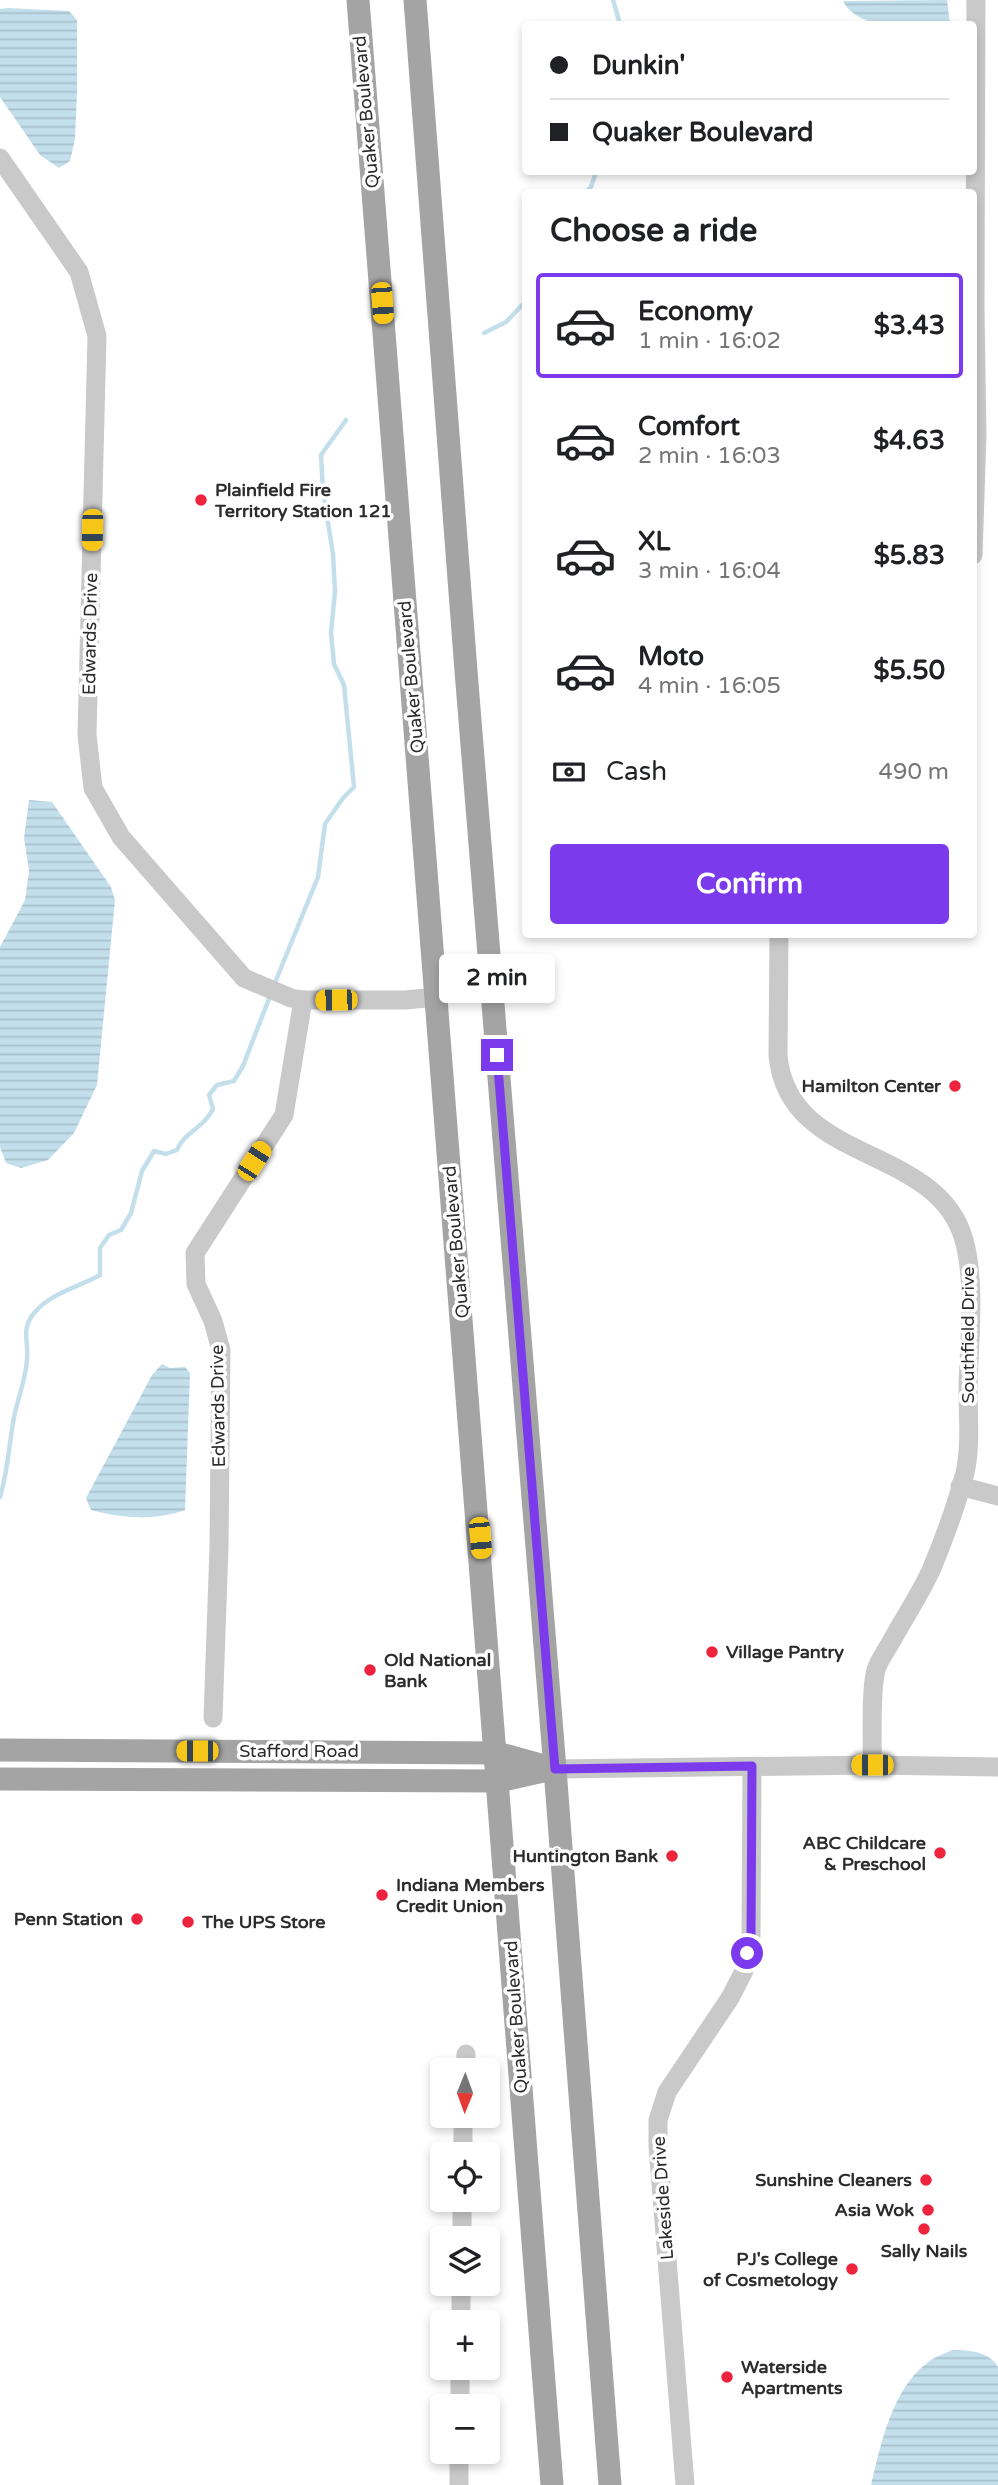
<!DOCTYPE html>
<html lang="en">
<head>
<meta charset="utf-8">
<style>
	body { margin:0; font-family:"Varela Round",sans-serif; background:#f2f2f2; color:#202124; height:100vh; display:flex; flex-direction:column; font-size:26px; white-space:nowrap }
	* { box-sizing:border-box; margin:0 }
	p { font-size:23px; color:#757577 }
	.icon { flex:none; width:38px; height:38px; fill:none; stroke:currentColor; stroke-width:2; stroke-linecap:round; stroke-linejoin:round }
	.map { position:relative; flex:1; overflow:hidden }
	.side { position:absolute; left:522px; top:189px; width:455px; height:749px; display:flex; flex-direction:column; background:#fff; border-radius:7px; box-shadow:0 4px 10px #0003 }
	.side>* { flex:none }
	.banner { position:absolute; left:522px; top:21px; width:455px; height:154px; border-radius:7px; box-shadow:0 4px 10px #0003; display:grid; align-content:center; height:154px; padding:0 28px; background:#fff }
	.needle { width:46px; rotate:181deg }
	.fabs { position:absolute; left:430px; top:2058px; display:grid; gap:14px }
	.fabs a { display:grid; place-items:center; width:70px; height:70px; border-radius:7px; background:#fff; box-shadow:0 4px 10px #0003; font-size:35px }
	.end { position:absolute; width:32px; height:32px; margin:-16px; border:9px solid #7c3aed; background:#fff; box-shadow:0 0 0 4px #fff }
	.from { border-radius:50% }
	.bubble { position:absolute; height:49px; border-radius:7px; background:#fff; box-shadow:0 4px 10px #0003; font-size:23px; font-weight:700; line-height:49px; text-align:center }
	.car { position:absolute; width:21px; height:42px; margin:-21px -10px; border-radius:9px; box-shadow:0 0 5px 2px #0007; background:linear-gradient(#f5c518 24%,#345 0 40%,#f5c518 0 76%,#345 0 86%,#f5c518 0) }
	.banner b { display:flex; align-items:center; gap:24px; height:66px; font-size:26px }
	.banner b+b { border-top:2px solid #e0e0e0 }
	.banner i { width:18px; height:18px; background:#202124 }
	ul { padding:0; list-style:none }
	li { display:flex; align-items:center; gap:21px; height:105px; margin:0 14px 10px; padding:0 14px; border:4px solid transparent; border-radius:7px }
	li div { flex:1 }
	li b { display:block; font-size:26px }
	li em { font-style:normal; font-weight:700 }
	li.on { border-color:#7c3aed }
	li>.icon { width:63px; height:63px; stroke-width:1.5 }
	h2 { padding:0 28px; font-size:32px; line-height:84px }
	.pay { display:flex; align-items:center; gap:18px; height:77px; padding:0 28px; font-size:26px }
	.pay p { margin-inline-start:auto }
	.cta { display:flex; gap:14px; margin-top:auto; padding:14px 28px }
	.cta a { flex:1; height:80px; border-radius:7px; background:#7c3aed; color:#fff; font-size:28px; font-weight:700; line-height:80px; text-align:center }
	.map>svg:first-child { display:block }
	.water { fill:url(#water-rules) }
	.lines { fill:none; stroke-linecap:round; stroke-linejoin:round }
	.stream { stroke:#c3dfec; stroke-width:4.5 }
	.minor { stroke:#c9c9c9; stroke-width:19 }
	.major { stroke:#a4a4a4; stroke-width:23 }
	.route { stroke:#7c3aed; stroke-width:9 }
	.poi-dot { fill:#ee233d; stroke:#fff; stroke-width:2.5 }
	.labels { text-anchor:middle; stroke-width:7; stroke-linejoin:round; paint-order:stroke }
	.street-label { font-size:18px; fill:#2c2c2c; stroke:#fff }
	.poi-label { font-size:18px; font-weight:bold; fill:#2c2c2c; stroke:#fff; text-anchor:end }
</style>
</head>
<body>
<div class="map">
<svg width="998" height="2485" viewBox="0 0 998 2485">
	<defs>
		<pattern id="water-rules" width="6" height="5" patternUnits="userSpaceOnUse" patternTransform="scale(1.75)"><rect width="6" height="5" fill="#c3dfec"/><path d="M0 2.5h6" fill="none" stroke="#a8c0cb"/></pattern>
	</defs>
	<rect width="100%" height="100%" fill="#fff"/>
	<g class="water">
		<path d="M947,0L950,24C919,25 860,34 843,1Z"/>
		<path d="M8,8L69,11L77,20V92L75,139L70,161L59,168L40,155L0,97V9Z"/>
		<path d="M29,800L52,802L111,887L115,900L97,1085L74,1133L48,1160L21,1168L6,1163L0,1147V947L25,900L29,871L24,838Z"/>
		<path d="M162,1364L170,1368L185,1367L190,1373L185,1510C156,1521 120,1518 91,1510L86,1498L152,1375Z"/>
		<path d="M952,2350C968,2350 989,2351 998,2367V2485H871C881,2443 892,2390 927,2363C934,2357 944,2354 952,2350Z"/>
	</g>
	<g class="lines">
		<g class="stream">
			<path d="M613,0L620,24"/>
			<path d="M586,192L591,187L596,172"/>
			<path d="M484,333L506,322L525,302"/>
			<path d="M274,985L318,877L325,824L343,798L354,787L344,685L334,664L331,633L335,591L333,554L323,491L321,455L346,420"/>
			<path d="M0,1497C8,1471 9,1444 14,1417C18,1398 26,1378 27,1359C29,1341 20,1329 35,1312C51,1293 79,1287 100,1275V1248L109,1235L121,1230L131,1213L142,1171L154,1151L166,1154L177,1150C184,1132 204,1128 213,1109L209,1095L217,1085L234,1081L243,1066L270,996"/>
		</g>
		<g class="minor">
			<path d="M0,158L79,272L97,336L87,735L93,788L121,837L244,978L291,998L303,1000"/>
			<path d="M973,555L977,436L975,307L976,0"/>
			<path d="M779,934L778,1056C789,1166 937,1143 964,1240C976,1282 969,1344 968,1388C968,1415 971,1446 965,1473C957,1503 944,1539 932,1568C921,1593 904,1618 891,1642C886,1651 879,1660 876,1670C870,1692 873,1741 872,1765"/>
			<path d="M960,1486L998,1496"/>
			<path d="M213,1718L219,1547L221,1350L213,1321L196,1284L195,1253L284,1115L303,1000H405L437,997"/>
			<path d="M555,1769L872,1765L998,1767"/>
			<path d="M465,2070L466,2054"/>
			<path d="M463,2154V2116"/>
			<path d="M462,2238V2200"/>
			<path d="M461,2322V2284"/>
			<path d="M460,2406V2368"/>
			<path d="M459,2485V2452"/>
			<path d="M685,2485L658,2146V2120L667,2092L730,1998L744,1971L751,1936L752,1767"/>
		</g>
		<g class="major">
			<path d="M358,0L552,2485"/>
			<path d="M415,0L466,671L555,1769L610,2485"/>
			<path d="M0,1750L497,1753L555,1769"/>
			<path d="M0,1779L499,1781L552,1769"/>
		</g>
	</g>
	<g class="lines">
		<path class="route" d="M497,1055L555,1769L752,1766L751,1936L747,1953"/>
	</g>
	<g class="poi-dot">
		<circle cx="201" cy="500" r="7"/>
		<circle cx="955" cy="1086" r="7"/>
		<circle cx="712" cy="1652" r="7"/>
		<circle cx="370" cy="1670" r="7"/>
		<circle cx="940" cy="1853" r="7"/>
		<circle cx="672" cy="1856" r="7"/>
		<circle cx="382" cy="1895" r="7"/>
		<circle cx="137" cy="1919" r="7"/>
		<circle cx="188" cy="1922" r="7"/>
		<circle cx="926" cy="2180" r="7"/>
		<circle cx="928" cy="2210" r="7"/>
		<circle cx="924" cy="2229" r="7"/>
		<circle cx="852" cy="2269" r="7"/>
		<circle cx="727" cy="2377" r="7"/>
	</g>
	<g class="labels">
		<g class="street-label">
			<text transform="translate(366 112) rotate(-95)" y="6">Quaker Boulevard</text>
			<text transform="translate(90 634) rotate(-89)" y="6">Edwards Drive</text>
			<text transform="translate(411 677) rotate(-95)" y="6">Quaker Boulevard</text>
			<text transform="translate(456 1242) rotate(-95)" y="6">Quaker Boulevard</text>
			<text transform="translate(968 1335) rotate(-90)" y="6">Southfield Drive</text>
			<text transform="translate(218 1406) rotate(-91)" y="6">Edwards Drive</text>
			<text x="299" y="1757">Stafford Road</text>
			<text transform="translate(516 2017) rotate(-94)" y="6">Quaker Boulevard</text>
			<text transform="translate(663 2198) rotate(-94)" y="6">Lakeside Drive</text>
		</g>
		<g class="poi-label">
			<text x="215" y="496" text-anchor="start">Plainfield Fire<tspan x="215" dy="21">Territory Station 121</tspan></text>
			<text x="941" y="1092">Hamilton Center</text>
			<text x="726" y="1658" text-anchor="start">Village Pantry</text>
			<text x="384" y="1666" text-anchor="start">Old National<tspan x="384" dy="21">Bank</tspan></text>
			<text x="926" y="1849">ABC Childcare<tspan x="926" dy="21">&amp; Preschool</tspan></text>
			<text x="658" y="1862">Huntington Bank</text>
			<text x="396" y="1891" text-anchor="start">Indiana Members<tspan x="396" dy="21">Credit Union</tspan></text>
			<text x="123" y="1925">Penn Station</text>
			<text x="202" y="1928" text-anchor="start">The UPS Store</text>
			<text x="912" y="2186">Sunshine Cleaners</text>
			<text x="914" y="2216">Asia Wok</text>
			<text x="924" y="2257" text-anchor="middle">Sally Nails</text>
			<text x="838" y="2265">PJ's College<tspan x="838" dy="21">of Cosmetology</tspan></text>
			<text x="741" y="2373" text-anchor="start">Waterside<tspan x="741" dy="21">Apartments</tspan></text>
		</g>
	</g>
</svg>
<div class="fabs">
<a><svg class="needle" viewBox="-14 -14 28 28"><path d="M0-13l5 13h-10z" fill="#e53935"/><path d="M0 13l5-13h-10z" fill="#757577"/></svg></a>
<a><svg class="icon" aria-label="locate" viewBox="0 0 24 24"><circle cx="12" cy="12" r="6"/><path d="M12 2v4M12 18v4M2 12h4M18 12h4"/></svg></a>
<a><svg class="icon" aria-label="layers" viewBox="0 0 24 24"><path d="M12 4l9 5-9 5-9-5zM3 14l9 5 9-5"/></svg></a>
<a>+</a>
<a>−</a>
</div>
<i class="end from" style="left:747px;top:1953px"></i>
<i class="end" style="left:497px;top:1055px"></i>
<div class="bubble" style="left:439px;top:954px;width:116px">2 min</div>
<i class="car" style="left:382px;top:303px;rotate:176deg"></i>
<i class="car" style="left:92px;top:530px;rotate:181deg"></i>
<i class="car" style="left:336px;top:1000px;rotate:269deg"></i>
<i class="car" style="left:254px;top:1161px;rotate:33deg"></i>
<i class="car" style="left:480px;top:1538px;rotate:175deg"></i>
<i class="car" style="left:197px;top:1751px;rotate:270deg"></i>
<i class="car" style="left:872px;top:1765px;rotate:270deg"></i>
<div class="banner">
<b><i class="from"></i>Dunkin'</b>
<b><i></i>Quaker Boulevard</b>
</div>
<section class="side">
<h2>Choose a ride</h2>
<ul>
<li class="on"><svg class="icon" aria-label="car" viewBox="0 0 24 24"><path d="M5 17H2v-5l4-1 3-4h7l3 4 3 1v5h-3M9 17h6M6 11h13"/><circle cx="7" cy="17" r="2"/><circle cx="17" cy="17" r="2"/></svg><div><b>Economy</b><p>1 min · 16:02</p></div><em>$3.43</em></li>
<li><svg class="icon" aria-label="car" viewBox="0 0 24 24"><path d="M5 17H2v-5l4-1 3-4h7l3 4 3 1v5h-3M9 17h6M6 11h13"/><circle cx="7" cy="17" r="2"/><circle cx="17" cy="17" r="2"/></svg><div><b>Comfort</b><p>2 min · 16:03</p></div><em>$4.63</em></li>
<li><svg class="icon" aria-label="car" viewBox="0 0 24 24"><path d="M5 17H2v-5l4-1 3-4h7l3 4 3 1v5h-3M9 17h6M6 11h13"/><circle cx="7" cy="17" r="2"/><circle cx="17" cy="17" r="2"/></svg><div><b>XL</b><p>3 min · 16:04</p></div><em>$5.83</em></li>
<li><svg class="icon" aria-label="car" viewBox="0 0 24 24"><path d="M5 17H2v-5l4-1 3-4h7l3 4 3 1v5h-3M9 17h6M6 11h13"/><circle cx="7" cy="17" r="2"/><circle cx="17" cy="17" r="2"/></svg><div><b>Moto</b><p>4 min · 16:05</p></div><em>$5.50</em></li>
</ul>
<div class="pay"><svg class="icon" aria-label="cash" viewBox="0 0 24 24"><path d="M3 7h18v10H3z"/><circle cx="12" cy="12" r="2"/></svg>Cash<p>490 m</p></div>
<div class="cta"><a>Confirm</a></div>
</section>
</div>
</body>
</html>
